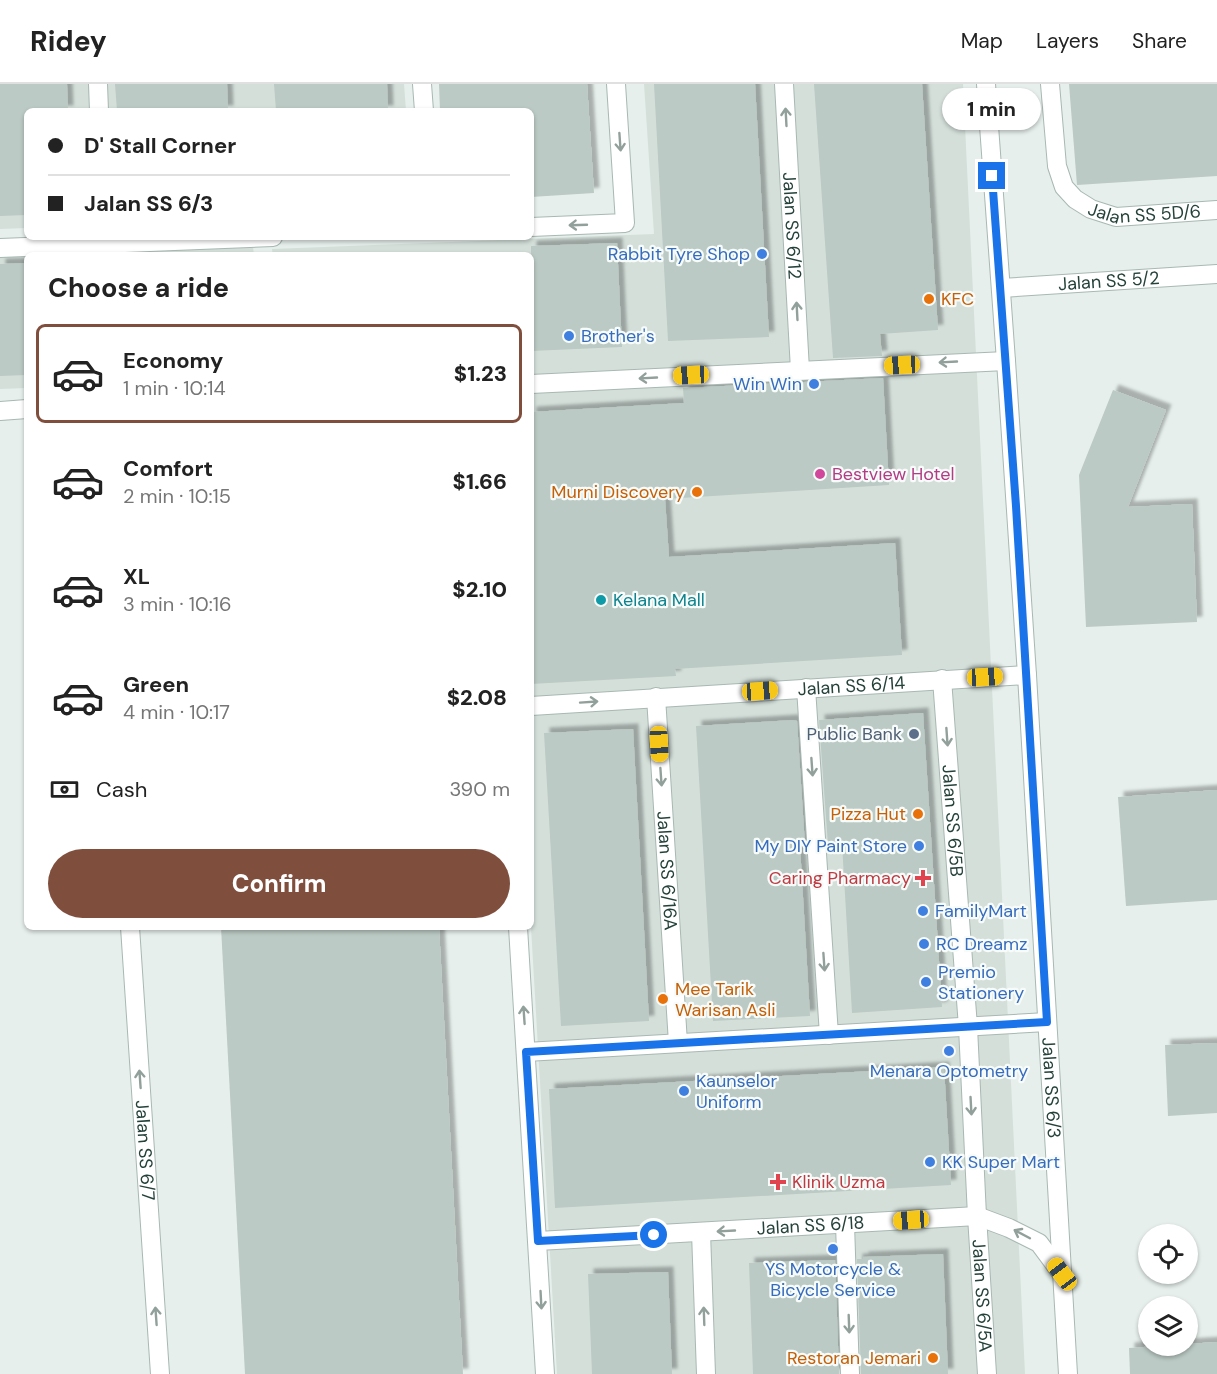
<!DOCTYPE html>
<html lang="en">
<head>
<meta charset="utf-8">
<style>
	body { margin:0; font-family:"DM Sans",sans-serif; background:#f6f6f6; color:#222; height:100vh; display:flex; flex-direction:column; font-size:22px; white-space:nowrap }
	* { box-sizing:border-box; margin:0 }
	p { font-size:20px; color:#767676 }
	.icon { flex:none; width:33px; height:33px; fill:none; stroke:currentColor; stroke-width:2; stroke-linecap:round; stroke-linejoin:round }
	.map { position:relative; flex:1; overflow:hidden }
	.details { position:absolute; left:24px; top:168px; width:510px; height:678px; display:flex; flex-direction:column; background:#fff; border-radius:9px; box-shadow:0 2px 4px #0004 }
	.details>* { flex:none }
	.hud { position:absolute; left:24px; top:24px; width:510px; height:132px; border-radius:9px; box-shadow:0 2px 4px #0004; display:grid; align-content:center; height:132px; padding:0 24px; background:#fff }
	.buttons { position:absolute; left:1138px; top:1140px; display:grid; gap:12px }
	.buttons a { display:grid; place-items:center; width:60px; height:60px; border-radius:50%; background:#fff; box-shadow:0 2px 4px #0004; font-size:30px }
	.end { position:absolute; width:27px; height:27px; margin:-14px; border:8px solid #1a73e8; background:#fff; box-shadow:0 0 0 3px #fff }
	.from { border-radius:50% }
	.bubble { position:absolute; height:42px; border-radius:21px; background:#fff; box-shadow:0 2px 4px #0004; font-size:20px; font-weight:800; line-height:42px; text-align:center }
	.car { position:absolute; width:18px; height:36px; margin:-18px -9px; border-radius:8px; box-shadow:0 0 4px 2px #0007; background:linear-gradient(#f5c518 24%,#345 0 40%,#f5c518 0 76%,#345 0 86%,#f5c518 0) }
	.hud b { display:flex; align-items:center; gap:21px; height:57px; font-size:22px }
	.hud b+b { border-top:2px solid #e0e0e0 }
	.hud i { width:15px; height:15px; background:#222 }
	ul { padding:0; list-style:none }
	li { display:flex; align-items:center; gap:18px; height:99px; margin:0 12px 9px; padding:0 12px; border:3px solid transparent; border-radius:9px }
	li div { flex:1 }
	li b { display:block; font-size:22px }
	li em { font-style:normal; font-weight:800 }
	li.selected { border-color:#804e3d }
	li>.icon { width:54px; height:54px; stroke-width:1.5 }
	h2 { padding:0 24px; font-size:27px; line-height:72px }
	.pay { display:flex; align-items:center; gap:15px; height:66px; padding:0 24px; font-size:22px }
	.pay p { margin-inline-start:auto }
	.button { display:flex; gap:12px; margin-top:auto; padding:12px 24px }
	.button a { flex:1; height:69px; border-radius:36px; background:#804e3d; color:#fff; font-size:24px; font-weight:800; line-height:69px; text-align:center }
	header { display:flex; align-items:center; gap:36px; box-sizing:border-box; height:84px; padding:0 30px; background:#fff; border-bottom:2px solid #e0e0e0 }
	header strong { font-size:28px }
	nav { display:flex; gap:33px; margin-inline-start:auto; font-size:21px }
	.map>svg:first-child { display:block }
	.built { fill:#d4dfda }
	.building { fill:#bbcac4; filter:url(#shadow) }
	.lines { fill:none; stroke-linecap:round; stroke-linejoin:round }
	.minor-casing { stroke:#a8b8b2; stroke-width:20 }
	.tertiary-casing { stroke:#a8b8b2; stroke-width:20 }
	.minor { stroke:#fff; stroke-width:18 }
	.tertiary { stroke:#fff; stroke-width:18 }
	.oneway { stroke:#92a09c }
	.route { stroke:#1a73e8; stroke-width:8 }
	.shop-dot { fill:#3f7fe0; stroke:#f7fbf9; stroke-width:2 }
	.food-dot { fill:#e8710a; stroke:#f7fbf9; stroke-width:2 }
	.hotel-dot { fill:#d1479c; stroke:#f7fbf9; stroke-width:2 }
	.culture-dot { fill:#0f9aa8; stroke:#f7fbf9; stroke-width:2 }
	.service-dot { fill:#5c6f8a; stroke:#f7fbf9; stroke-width:2 }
	.health-dot { fill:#e0444e; stroke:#f7fbf9; stroke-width:2 }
	.labels { text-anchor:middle; stroke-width:4.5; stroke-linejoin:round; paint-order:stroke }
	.street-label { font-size:18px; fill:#24423a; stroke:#f7fbf9 }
	.shop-label { font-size:18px; fill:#366cbe; stroke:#f7fbf9; text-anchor:start }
	.food-label { font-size:18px; fill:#c56008; stroke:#f7fbf9; text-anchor:end }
	.hotel-label { font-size:18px; fill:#b23c85; stroke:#f7fbf9; text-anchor:start }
	.culture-label { font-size:18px; fill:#0d838f; stroke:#f7fbf9; text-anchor:start }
	.service-label { font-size:18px; fill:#4e5e75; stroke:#f7fbf9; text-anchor:end }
	.health-label { font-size:18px; fill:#be3a42; stroke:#f7fbf9; text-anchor:end }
</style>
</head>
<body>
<header>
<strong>Ridey</strong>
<nav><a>Map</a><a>Layers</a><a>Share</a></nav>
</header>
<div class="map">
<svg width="1217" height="1290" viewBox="0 0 1217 1290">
	<defs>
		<filter id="shadow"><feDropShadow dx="5.5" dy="-5.5" stdDeviation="1.5" flood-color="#0004"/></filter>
	</defs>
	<rect width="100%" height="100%" fill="#e6efeb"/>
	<g class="built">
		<path d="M0,0H404L406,27H27V144L0,145Z"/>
		<path d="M644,0H963L1025,1290H557L531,843V171H273L272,165L654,150Z"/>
		<path d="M253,163L254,171H57Z"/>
		<path d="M27,172V304L0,305V173Z"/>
	</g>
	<g class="building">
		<path d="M0,0H67L68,27H27V131L0,132Z"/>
		<path d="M115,0H227L228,27H117Z"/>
		<path d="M274,0H387L388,27H276Z"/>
		<path d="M439,0H587L594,109L531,113V27H440Z"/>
		<path d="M654,0H755L769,253L668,257Z"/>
		<path d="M814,0H922L938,246L880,250L882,272L833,274Z"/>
		<path d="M1069,0H1217V92L1077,101Z"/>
		<path d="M617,159L622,263L531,267V162Z"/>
		<path d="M27,179V291L0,292V180Z"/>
		<path d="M883,294L889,401L665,415L669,473L895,459L902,571L675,585L676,592L531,600V328L684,319L683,304Z"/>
		<path d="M1113,306L1166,326L1128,423L1192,420L1197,538L1086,543L1079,391Z"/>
		<path d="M923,629L942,923L852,929L842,760L828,761L819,636Z"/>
		<path d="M793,636L797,637L805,762H800L810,932L713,937L696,642Z"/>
		<path d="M633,645L649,937L561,942L544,649Z"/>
		<path d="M1217,706V816L1126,822L1118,713Z"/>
		<path d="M221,843H439L463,1290H245Z"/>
		<path d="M1217,959V1029L1168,1032L1165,961Z"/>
		<path d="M944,983L951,1101L555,1124L549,1005Z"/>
		<path d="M943,1170L948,1290H861L857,1175H863V1173Z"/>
		<path d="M835,1176L839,1290H753L749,1179Z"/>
		<path d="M668,1188L672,1290H592L588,1190Z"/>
		<path d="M1217,1258V1290H1130L1129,1264Z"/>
	</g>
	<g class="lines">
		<g class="minor-casing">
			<g id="minor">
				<path d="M98,0L99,27"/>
				<path d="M422,0L424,27"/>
				<path id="s1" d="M784,0L800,286"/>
				<path id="s2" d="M1050,0L1057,82L1064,103L1075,115L1091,125L1116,133L1217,126"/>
				<path d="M531,143L625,139L616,0"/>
				<path d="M0,164L273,153"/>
				<path d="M531,300L1006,277"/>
				<path d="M0,327L27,325"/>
				<path id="s3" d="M942,595L968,943L977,1132L987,1290"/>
				<path d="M806,604L829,951"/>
				<path id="s4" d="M656,613L678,959"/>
				<path id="s5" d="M531,622L1027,591"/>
				<path id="s6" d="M130,843L160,1290"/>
				<path d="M518,843L545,1290"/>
				<path d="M526,968L1047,938"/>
				<path d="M845,1140L850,1290"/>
				<path d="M701,1148L706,1290"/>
				<path id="s7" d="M538,1157L977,1132L1009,1144L1039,1159L1062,1190"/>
			</g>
		</g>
		<g class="tertiary-casing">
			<g id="tertiary">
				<path id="s8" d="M986,0L1006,277L1027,591L1068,1290"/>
				<path id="s9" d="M1001,204L1217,190"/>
			</g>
		</g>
		<use href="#minor" class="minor"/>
		<use href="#tertiary" class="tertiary"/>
	</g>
	<defs><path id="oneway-shaft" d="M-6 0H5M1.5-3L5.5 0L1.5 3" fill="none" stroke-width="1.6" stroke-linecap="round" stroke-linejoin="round" transform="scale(1.5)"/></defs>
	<g class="oneway">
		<use href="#oneway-shaft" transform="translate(786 33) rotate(-93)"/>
		<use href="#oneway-shaft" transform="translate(620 58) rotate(86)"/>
		<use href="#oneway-shaft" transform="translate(578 141) rotate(178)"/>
		<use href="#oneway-shaft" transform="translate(797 227) rotate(-93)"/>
		<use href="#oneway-shaft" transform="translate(948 278) rotate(177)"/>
		<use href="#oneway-shaft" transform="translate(648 294) rotate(177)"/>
		<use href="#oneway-shaft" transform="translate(589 618) rotate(-4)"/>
		<use href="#oneway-shaft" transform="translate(947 653) rotate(86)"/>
		<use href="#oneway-shaft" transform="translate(812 683) rotate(86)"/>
		<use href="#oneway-shaft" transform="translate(661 693) rotate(86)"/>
		<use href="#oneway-shaft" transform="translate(824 878) rotate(86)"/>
		<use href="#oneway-shaft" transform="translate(524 931) rotate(-94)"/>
		<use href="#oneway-shaft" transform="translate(140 995) rotate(-94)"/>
		<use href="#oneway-shaft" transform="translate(971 1022) rotate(87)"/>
		<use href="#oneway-shaft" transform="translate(726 1147) rotate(177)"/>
		<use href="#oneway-shaft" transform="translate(1022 1150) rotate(-152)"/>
		<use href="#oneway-shaft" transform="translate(541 1216) rotate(87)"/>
		<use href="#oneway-shaft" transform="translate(156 1232) rotate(-94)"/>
		<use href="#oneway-shaft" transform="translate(704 1232) rotate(-92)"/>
		<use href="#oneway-shaft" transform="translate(849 1240) rotate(88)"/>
	</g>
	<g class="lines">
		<path class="route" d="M654,1151L538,1157L526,968L1047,938L1016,422L992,92"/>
	</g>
	<g class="shop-dot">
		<circle cx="762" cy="170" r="6"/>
		<circle cx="569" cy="252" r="6"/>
		<circle cx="814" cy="300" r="6"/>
		<circle cx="919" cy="762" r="6"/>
		<circle cx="923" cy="827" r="6"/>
		<circle cx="924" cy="860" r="6"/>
		<circle cx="926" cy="898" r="6"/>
		<circle cx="949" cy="967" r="6"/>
		<circle cx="684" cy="1007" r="6"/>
		<circle cx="930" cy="1078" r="6"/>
		<circle cx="833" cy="1165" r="6"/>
	</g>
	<g class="food-dot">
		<circle cx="929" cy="215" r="6"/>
		<circle cx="697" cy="408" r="6"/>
		<circle cx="918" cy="730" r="6"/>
		<circle cx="663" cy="915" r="6"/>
		<circle cx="933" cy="1274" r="6"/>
	</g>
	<circle class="hotel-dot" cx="820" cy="390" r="6"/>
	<circle class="culture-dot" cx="601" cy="516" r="6"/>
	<circle class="service-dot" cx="914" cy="650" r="6"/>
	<g class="health-dot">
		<path d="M920 785h6v6h6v6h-6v6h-6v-6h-6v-6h6z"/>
		<path d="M775 1089h6v6h6v6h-6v6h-6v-6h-6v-6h6z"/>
	</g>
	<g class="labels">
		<g class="street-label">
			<text dy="6" stroke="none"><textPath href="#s2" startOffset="194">Jalan SS 5D/6</textPath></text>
			<text dy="6" stroke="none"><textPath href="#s1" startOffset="142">Jalan SS 6/12</textPath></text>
			<text dy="6" stroke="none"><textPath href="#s9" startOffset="108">Jalan SS 5/2</textPath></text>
			<text dy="6" stroke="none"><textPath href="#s5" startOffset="321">Jalan SS 6/14</textPath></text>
			<text dy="6" stroke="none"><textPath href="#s3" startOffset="142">Jalan SS 6/5B</textPath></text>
			<text dy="6" stroke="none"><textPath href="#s4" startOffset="174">Jalan SS 6/16A</textPath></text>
			<text dy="6" stroke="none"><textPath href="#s8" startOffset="1006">Jalan SS 6/3</textPath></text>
			<text dy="6" stroke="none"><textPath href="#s6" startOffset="224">Jalan SS 6/7</textPath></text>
			<text dy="6" stroke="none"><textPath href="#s7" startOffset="273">Jalan SS 6/18</textPath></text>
			<text dy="6" stroke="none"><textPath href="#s3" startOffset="618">Jalan SS 6/5A</textPath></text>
		</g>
		<g class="shop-label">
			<text x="750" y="176" text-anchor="end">Rabbit Tyre Shop</text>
			<text x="581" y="258">Brother's</text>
			<text x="802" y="306" text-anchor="end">Win Win</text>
			<text x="907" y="768" text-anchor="end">My DIY Paint Store</text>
			<text x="935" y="833">FamilyMart</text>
			<text x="936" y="866">RC Dreamz</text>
			<text x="938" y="894">Premio<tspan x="938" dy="21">Stationery</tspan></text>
			<text x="949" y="993" text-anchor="middle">Menara Optometry</text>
			<text x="696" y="1003">Kaunselor<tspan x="696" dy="21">Uniform</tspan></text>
			<text x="942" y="1084">KK Super Mart</text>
			<text x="833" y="1191" text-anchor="middle">YS Motorcycle &amp;<tspan x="833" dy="21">Bicycle Service</tspan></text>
		</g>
		<g class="food-label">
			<text x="941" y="221" text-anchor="start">KFC</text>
			<text x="685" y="414">Murni Discovery</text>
			<text x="906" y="736">Pizza Hut</text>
			<text x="675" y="911" text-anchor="start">Mee Tarik<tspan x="675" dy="21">Warisan Asli</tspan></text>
			<text x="921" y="1280">Restoran Jemari</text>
		</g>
		<g class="hotel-label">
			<text x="832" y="396">Bestview Hotel</text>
		</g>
		<g class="culture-label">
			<text x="613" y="522">Kelana Mall</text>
		</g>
		<g class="service-label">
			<text x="902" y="656">Public Bank</text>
		</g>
		<g class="health-label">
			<text x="911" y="800">Caring Pharmacy</text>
			<text x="792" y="1104" text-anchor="start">Klinik Uzma</text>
		</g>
	</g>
</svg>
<div class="buttons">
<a><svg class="icon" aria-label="locate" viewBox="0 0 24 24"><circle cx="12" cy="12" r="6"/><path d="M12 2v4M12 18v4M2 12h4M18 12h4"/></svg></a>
<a><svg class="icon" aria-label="layers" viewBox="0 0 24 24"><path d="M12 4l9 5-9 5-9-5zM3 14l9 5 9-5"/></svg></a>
</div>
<i class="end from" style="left:654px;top:1151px"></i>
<i class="end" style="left:992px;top:92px"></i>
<div class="bubble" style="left:942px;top:4px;width:99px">1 min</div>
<i class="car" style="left:902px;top:281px;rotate:267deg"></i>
<i class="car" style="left:691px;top:291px;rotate:267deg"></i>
<i class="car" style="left:985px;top:593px;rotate:87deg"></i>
<i class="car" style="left:760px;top:607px;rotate:86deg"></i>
<i class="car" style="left:659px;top:660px;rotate:177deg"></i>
<i class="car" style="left:911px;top:1136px;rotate:266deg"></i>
<i class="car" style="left:1062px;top:1190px;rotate:323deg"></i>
<div class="hud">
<b><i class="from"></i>D' Stall Corner</b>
<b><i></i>Jalan SS 6/3</b>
</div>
<section class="details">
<h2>Choose a ride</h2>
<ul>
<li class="selected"><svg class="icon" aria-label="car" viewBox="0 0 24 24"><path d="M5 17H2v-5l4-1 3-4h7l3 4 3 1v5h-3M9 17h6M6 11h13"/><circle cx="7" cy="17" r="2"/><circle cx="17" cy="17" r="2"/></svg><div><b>Economy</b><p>1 min · 10:14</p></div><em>$1.23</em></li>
<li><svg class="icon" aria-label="car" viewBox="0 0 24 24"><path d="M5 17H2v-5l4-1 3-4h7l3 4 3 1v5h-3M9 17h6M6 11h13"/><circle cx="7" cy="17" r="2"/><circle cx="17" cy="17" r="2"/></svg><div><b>Comfort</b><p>2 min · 10:15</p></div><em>$1.66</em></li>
<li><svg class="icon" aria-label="car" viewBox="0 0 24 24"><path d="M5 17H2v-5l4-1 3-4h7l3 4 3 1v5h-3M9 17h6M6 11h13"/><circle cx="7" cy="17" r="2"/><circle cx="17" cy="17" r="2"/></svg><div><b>XL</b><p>3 min · 10:16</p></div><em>$2.10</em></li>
<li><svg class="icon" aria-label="car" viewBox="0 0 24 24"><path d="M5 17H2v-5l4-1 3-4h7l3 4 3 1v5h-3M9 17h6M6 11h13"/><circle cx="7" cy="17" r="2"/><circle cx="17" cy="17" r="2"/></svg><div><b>Green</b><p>4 min · 10:17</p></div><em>$2.08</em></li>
</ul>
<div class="pay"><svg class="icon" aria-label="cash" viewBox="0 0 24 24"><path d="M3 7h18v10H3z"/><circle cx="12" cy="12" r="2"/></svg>Cash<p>390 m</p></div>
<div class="button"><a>Confirm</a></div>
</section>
</div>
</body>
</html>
